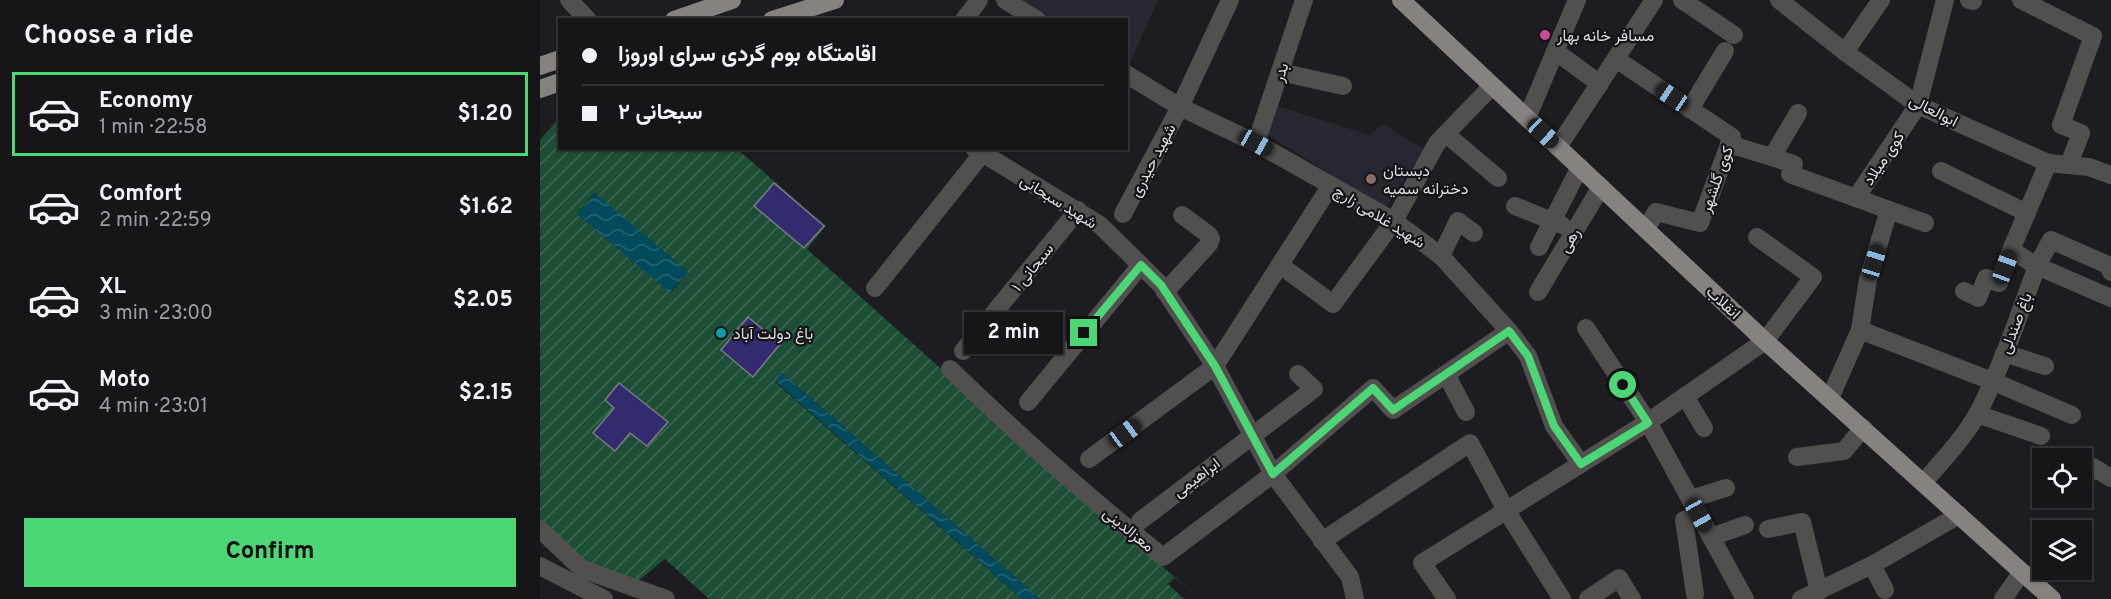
<!DOCTYPE html>
<html lang="en">
<head>
<meta charset="utf-8">
<style>
	body { margin:0; font-family:Overpass,Vazirmatn,sans-serif; background:#1f1f22; color:#f1f3f6; height:100vh; display:flex; flex-direction:column; font-size:22px; white-space:nowrap }
	* { box-sizing:border-box; margin:0 }
	p { font-size:20px; color:#9e9fa2 }
	.icon { flex:none; width:33px; height:33px; fill:none; stroke:currentColor; stroke-width:2; stroke-linecap:round; stroke-linejoin:round }
	.map { position:relative; flex:1; overflow:hidden }
	.sheet { display:flex; flex-direction:column; background:#161619; width:540px }
	.sheet>* { flex:none }
	.guide { position:absolute; left:18px; top:18px; width:570px; height:132px; border-radius:0px; box-shadow:0 2px 4px #0004,0 0 0 2px #353538; display:grid; align-content:center; height:132px; padding:0 24px; background:#161619 }
	.tools { position:absolute; left:1492px; top:448px; display:grid; gap:12px }
	.tools a { display:grid; place-items:center; width:60px; height:60px; border-radius:0px; background:#161619; box-shadow:0 2px 4px #0004,0 0 0 2px #353538; font-size:30px }
	.end { position:absolute; width:27px; height:27px; margin:-14px; border:8px solid #4cd676; background:#111; box-shadow:0 0 0 3px #111 }
	.from { border-radius:50% }
	.bubble { position:absolute; height:42px; border-radius:0px; background:#161619; box-shadow:0 2px 4px #0004,0 0 0 2px #353538; font-size:20px; font-weight:700; line-height:42px; text-align:center }
	.car { position:absolute; width:18px; height:36px; margin:-18px -9px; border-radius:8px; box-shadow:0 0 4px 2px #0007; background:linear-gradient(#222 24%,#8ab4d8 0 40%,#222 0 76%,#8ab4d8 0 86%,#222 0) }
	.guide b { display:flex; align-items:center; gap:21px; height:57px; font-size:22px }
	.guide b+b { border-top:2px solid #353538 }
	.guide i { width:15px; height:15px; background:#f1f3f6 }
	ul { padding:0; list-style:none }
	li { display:flex; align-items:center; gap:18px; height:84px; margin:0 12px 9px; padding:0 12px; border:3px solid transparent; border-radius:0px }
	li div { flex:1 }
	li b { display:block; font-size:22px }
	li em { font-style:normal; font-weight:700 }
	li.selected { border-color:#4cd676 }
	li>.icon { width:54px; height:54px; stroke-width:1.5 }
	h2 { padding:0 24px; font-size:27px; line-height:72px }
	.cta { display:flex; gap:12px; margin-top:auto; padding:12px 24px }
	.cta a { flex:1; height:69px; border-radius:0px; background:#4cd676; color:#111; font-size:24px; font-weight:700; line-height:69px; text-align:center }
	main { display:flex; flex:1; min-height:0 }
	.map>svg:first-child { display:block }
	.built { fill:#262730 }
	.garden { fill:url(#garden-furrows); fill-rule:evenodd }
	.water { fill:url(#water-waves) }
	.building { fill:#322b70; stroke:#7b7b80; stroke-width:1.5 }
	.lines { fill:none; stroke-linecap:round; stroke-linejoin:round }
	.minor { stroke:#51504e; stroke-width:18 }
	.major { stroke:#85827f; stroke-width:18 }
	.route { stroke:#4cd676; stroke-width:8 }
	.hotel-dot { fill:#d1479c; stroke:#141418; stroke-width:2 }
	.education-dot { fill:#8d6e63; stroke:#141418; stroke-width:2 }
	.culture-dot { fill:#0f9aa8; stroke:#141418; stroke-width:2 }
	.labels { text-anchor:middle; stroke-width:4.5; stroke-linejoin:round; paint-order:stroke }
	.poi-label { font-size:16px; fill:#dedee1; stroke:#141418; text-anchor:start }
	.street-label { font-size:16px; fill:#dedee1; stroke:#141418 }
</style>
</head>
<body>
<main>
<section class="sheet">
<h2>Choose a ride</h2>
<ul>
<li class="selected"><svg class="icon" aria-label="car" viewBox="0 0 24 24"><path d="M5 17H2v-5l4-1 3-4h7l3 4 3 1v5h-3M9 17h6M6 11h13"/><circle cx="7" cy="17" r="2"/><circle cx="17" cy="17" r="2"/></svg><div><b>Economy</b><p>1 min · 22:58</p></div><em>$1.20</em></li>
<li><svg class="icon" aria-label="car" viewBox="0 0 24 24"><path d="M5 17H2v-5l4-1 3-4h7l3 4 3 1v5h-3M9 17h6M6 11h13"/><circle cx="7" cy="17" r="2"/><circle cx="17" cy="17" r="2"/></svg><div><b>Comfort</b><p>2 min · 22:59</p></div><em>$1.62</em></li>
<li><svg class="icon" aria-label="car" viewBox="0 0 24 24"><path d="M5 17H2v-5l4-1 3-4h7l3 4 3 1v5h-3M9 17h6M6 11h13"/><circle cx="7" cy="17" r="2"/><circle cx="17" cy="17" r="2"/></svg><div><b>XL</b><p>3 min · 23:00</p></div><em>$2.05</em></li>
<li><svg class="icon" aria-label="car" viewBox="0 0 24 24"><path d="M5 17H2v-5l4-1 3-4h7l3 4 3 1v5h-3M9 17h6M6 11h13"/><circle cx="7" cy="17" r="2"/><circle cx="17" cy="17" r="2"/></svg><div><b>Moto</b><p>4 min · 23:01</p></div><em>$2.15</em></li>
</ul>
<div class="cta"><a>Confirm</a></div>
</section>
<div class="map">
<svg width="1571" height="599" viewBox="0 0 1571 599">
	<defs>
		<pattern id="garden-furrows" width="10" height="10" patternUnits="userSpaceOnUse" patternTransform="scale(1.5)"><rect width="10" height="10" fill="#1d4f36"/><path d="M-1 1l2-2M0 10L10 0M9 11l2-2" fill="none" stroke="#3d6853"/></pattern>
		<pattern id="water-waves" width="16" height="10" patternUnits="userSpaceOnUse" patternTransform="scale(1.5)"><rect width="16" height="10" fill="#034b5c"/><path d="M0 5q4-4 8 0t8 0" fill="none" stroke="#276473"/></pattern>
	</defs>
	<rect width="100%" height="100%" fill="#1d1d21"/>
	<g class="built">
		<path d="M481,0H618L589,65L587,64L586,20L513,19Z"/>
		<path d="M737,106L830,135L843,124L884,149L845,209L726,134Z"/>
	</g>
	<path class="garden" d="M19,118L20,148L197,149L286,226L267,249L659,599L635,577L628,584L644,599H500L242,373L235,382L482,599H169L125,559L98,581L45,565L0,524V140ZM54,193L148,272L131,293L37,214ZM79,383L127,422L107,446L90,433L74,408L65,400Z"/>
	<g class="water">
		<path d="M55,193L148,272L130,293L37,214Z"/>
		<path d="M242,373L500,599H482L235,381Z"/>
	</g>
	<g class="building">
		<path d="M234,183L284,226L264,248L214,206Z"/>
		<path d="M208,317L240,344L213,377L181,350Z"/>
		<path d="M79,383L128,422L107,446L90,433L75,451L53,433L74,408L65,400Z"/>
	</g>
	<g class="lines">
		<g class="minor">
			<path d="M29,0L48,20"/>
			<path d="M465,0L497,20"/>
			<path d="M1142,0L1194,35"/>
			<path d="M1239,0L1305,52L1378,105L1508,163L1549,167L1571,175"/>
			<path d="M1429,0L1433,1"/>
			<path d="M1481,0L1553,36L1521,125L1541,133L1529,164"/>
			<path d="M424,20L439,0"/>
			<path d="M1015,51L1060,84"/>
			<path d="M1305,52L1341,0"/>
			<path d="M1076,59L1192,137L1160,223L1116,212L1106,229"/>
			<path d="M740,72L803,86"/>
			<path d="M586,74L640,107L716,143L854,221L901,256L969,331L988,356L1014,426L1041,464"/>
			<path d="M1150,109L1185,51"/>
			<path d="M987,118L1037,0"/>
			<path d="M906,134L958,178"/>
			<path d="M716,143L764,0"/>
			<path d="M1189,144L1254,164L1250,174L1316,198"/>
			<path d="M1018,147L1114,0"/>
			<path d="M434,148L560,225L621,285L675,366L733,474L810,577L815,599"/>
			<path d="M1232,157L1258,113"/>
			<path d="M1401,171L1487,213"/>
			<path d="M975,206L1022,225"/>
			<path d="M1349,210L1385,223"/>
			<path d="M583,214L640,107L690,0"/>
			<path d="M999,247L1040,167"/>
			<path d="M901,256L918,221L934,233"/>
			<path d="M740,265L793,304L854,221L897,143L952,86"/>
			<path d="M1571,272L1568,265L1511,240L1497,266L1571,298"/>
			<path d="M335,288L442,154"/>
			<path d="M1424,291L1438,298L1446,278L1459,283L1471,250"/>
			<path d="M625,292L669,244L671,239L669,235L642,215"/>
			<path d="M998,292L1061,187"/>
			<path d="M1046,328L1108,422L1205,599"/>
			<path d="M1320,330L1452,381L1532,415"/>
			<path d="M423,351L538,210"/>
			<path d="M1464,353L1505,366"/>
			<path d="M410,369C478,435 549,498 623,557L733,474L833,388L853,410L969,331"/>
			<path d="M906,374L926,412"/>
			<path d="M1145,396L1164,428"/>
			<path d="M1290,398L1320,330L1328,279L1349,210L1316,198L1378,105L1405,0"/>
			<path d="M488,402L601,265"/>
			<path d="M1437,414L1501,436"/>
			<path d="M1257,457L1304,451L1323,428"/>
			<path d="M549,459L675,366L791,185"/>
			<path d="M1383,483C1402,461 1424,438 1438,413C1462,366 1479,315 1497,266L1471,250L1508,163"/>
			<path d="M1542,483L1553,467L1571,478"/>
			<path d="M1150,499L1186,488"/>
			<path d="M600,521L774,389L758,374"/>
			<path d="M0,529L42,569L126,599"/>
			<path d="M1228,529L1262,522L1279,591"/>
			<path d="M1171,537L1205,525"/>
			<path d="M782,541L930,443L966,510L1022,599"/>
			<path d="M1332,565L1345,590"/>
			<path d="M0,566L64,599"/>
			<path d="M1155,594L1144,520L1159,515"/>
			<path d="M907,599L882,563L1108,422L1225,341L1273,277L1217,237"/>
			<path d="M1048,599L1079,578L1092,599"/>
			<path d="M1261,599L1332,565L1419,515"/>
			<path d="M1463,599L1482,572"/>
		</g>
		<g class="major">
			<path d="M861,0L1225,341L1512,599"/>
			<path d="M134,20L192,0"/>
			<path d="M232,20L295,0"/>
			<path d="M0,66L20,59"/>
			<path d="M0,89L20,82"/>
		</g>
	</g>
	<g class="lines">
		<path class="route" d="M544,333L601,265L621,285L675,366L733,474L833,388L853,410L969,331L988,356L1014,426L1041,464L1108,423L1083,385"/>
	</g>
	<circle class="hotel-dot" cx="1005" cy="35" r="6"/>
	<circle class="education-dot" cx="831" cy="179" r="6"/>
	<circle class="culture-dot" cx="181" cy="333" r="6"/>
	<g class="labels">
		<g class="poi-label">
			<text x="1017" y="41">مسافر خانه بهار</text>
			<text x="843" y="176">دبستان<tspan x="843" dy="18">دخترانه سمیه</tspan></text>
			<text x="193" y="339">باغ دولت آباد</text>
		</g>
		<g class="street-label">
			<text transform="translate(740 72) rotate(-72)" y="6">بدر</text>
			<text transform="translate(1394 110) rotate(27)" y="6">ابوالعالی</text>
			<text transform="translate(1343 158) rotate(-56)" y="6">کوی میلاد</text>
			<text transform="translate(612 160) rotate(-62)" y="6">شهید حیدری</text>
			<text transform="translate(1176 179) rotate(-70)" y="6">کوی گلشهر</text>
			<text transform="translate(519 201) rotate(32)" y="6">شهید سبحانی</text>
			<text transform="translate(840 216) rotate(32)" y="6">شهید غلامی زارچ</text>
			<text transform="translate(1029 240) rotate(-59)" y="6">رهی</text>
			<text transform="translate(492 267) rotate(-51)" y="6">سبحانی ۱</text>
			<text transform="translate(1184 302) rotate(43)" y="6">انقلاب</text>
			<text transform="translate(1475 323) rotate(-69)" y="6">باغ صندلی</text>
			<text transform="translate(656 477) rotate(-37)" y="6">ابراهیمی</text>
			<text transform="translate(589 529) rotate(39)" y="6">معزالدینی</text>
		</g>
	</g>
</svg>
<div class="tools">
<a><svg class="icon" aria-label="locate" viewBox="0 0 24 24"><circle cx="12" cy="12" r="6"/><path d="M12 2v4M12 18v4M2 12h4M18 12h4"/></svg></a>
<a><svg class="icon" aria-label="layers" viewBox="0 0 24 24"><path d="M12 4l9 5-9 5-9-5zM3 14l9 5 9-5"/></svg></a>
</div>
<i class="end from" style="left:1083px;top:385px"></i>
<i class="end" style="left:544px;top:333px"></i>
<div class="bubble" style="left:424px;top:312px;width:99px">2 min</div>
<i class="car" style="left:1132px;top:97px;rotate:304deg"></i>
<i class="car" style="left:1003px;top:133px;rotate:133deg"></i>
<i class="car" style="left:716px;top:143px;rotate:119deg"></i>
<i class="car" style="left:1334px;top:262px;rotate:17deg"></i>
<i class="car" style="left:1465px;top:267px;rotate:20deg"></i>
<i class="car" style="left:585px;top:433px;rotate:54deg"></i>
<i class="car" style="left:1159px;top:515px;rotate:151deg"></i>
<div class="guide">
<b><i class="from"></i>اقامتگاه بوم گردی سرای اوروزا</b>
<b><i></i>سبحانی ۲</b>
</div>
</div>
</main>
</body>
</html>
